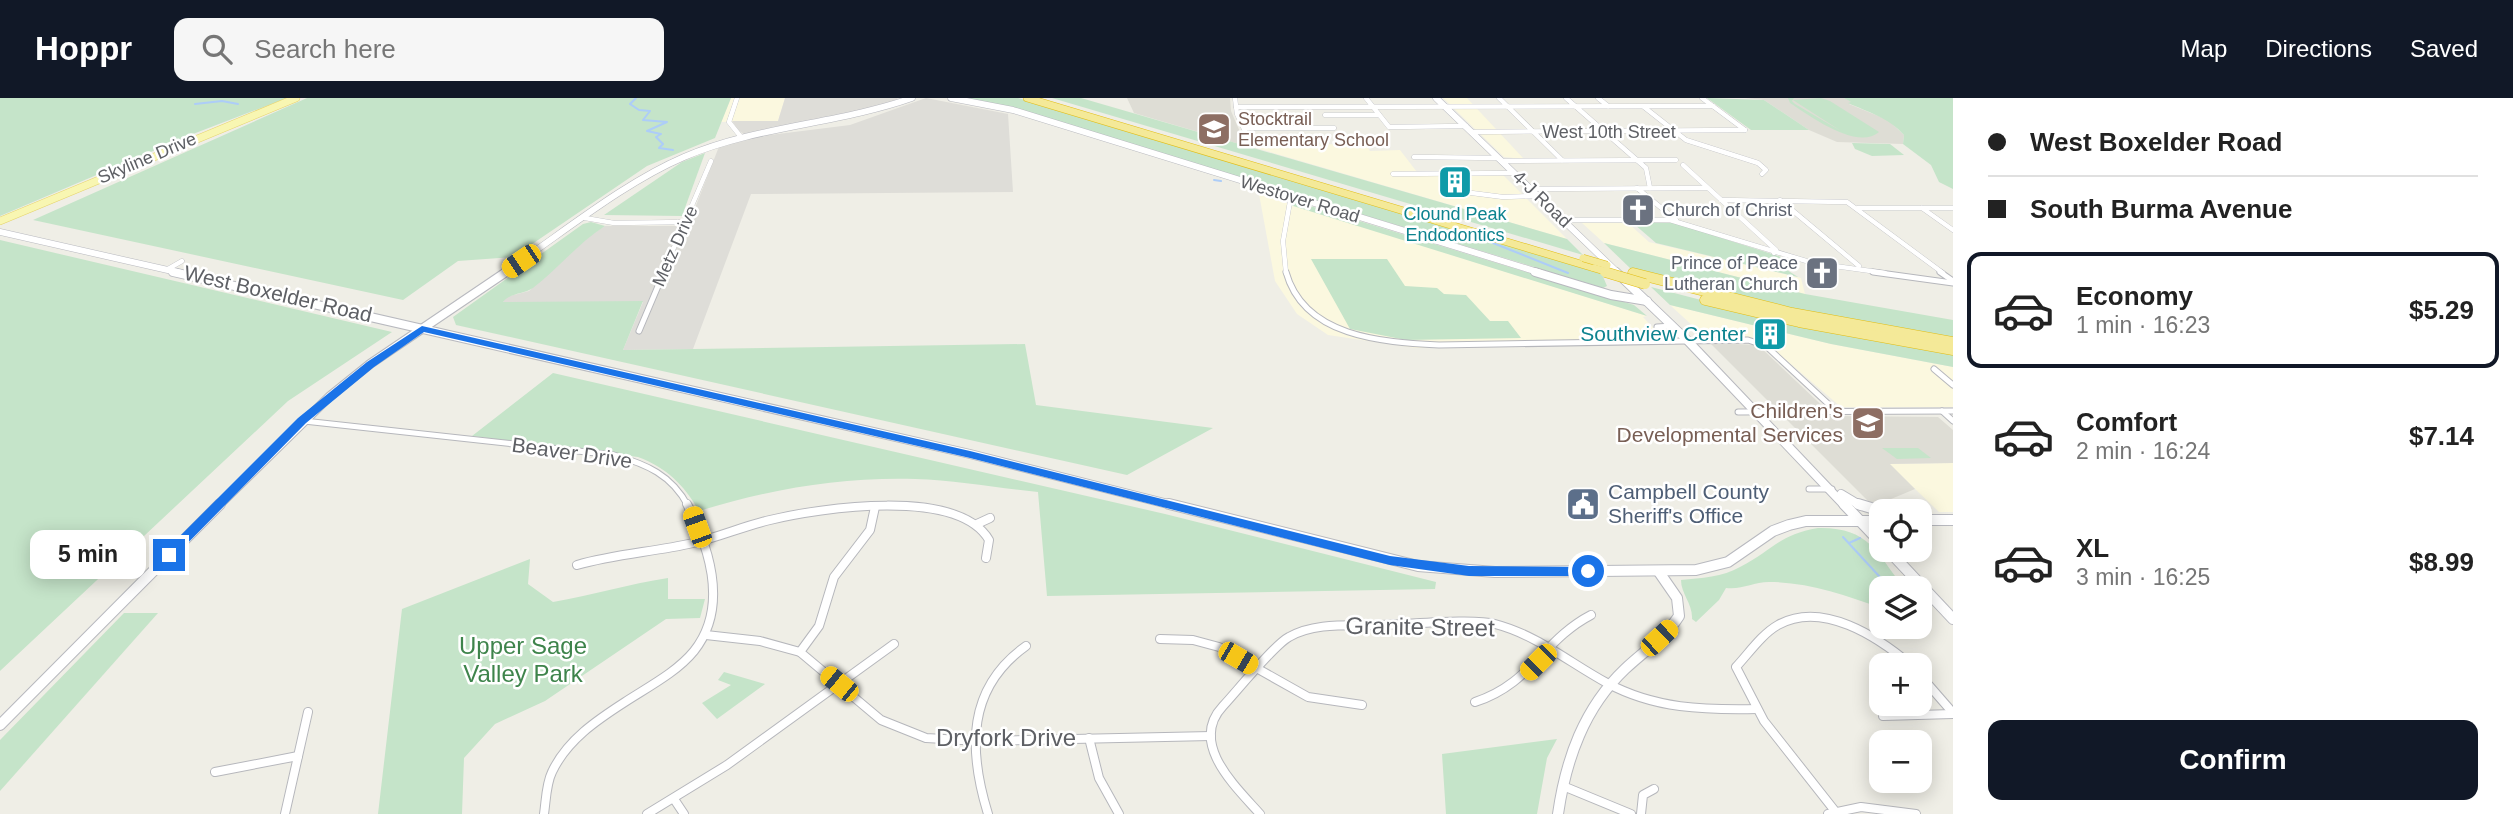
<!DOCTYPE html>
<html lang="en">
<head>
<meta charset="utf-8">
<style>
	body { margin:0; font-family:Helvetica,sans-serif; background:#f6f6f6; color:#222; height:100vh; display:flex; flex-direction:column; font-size:26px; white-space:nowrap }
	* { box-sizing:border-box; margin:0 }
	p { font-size:23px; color:#767676 }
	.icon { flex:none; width:38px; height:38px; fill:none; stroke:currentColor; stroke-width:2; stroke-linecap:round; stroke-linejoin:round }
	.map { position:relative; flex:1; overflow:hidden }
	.panel { display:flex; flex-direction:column; background:#fff; width:560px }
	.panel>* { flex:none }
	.guide { display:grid; align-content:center; height:154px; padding:0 35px; background:#fff }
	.tools { position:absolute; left:1869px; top:401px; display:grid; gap:14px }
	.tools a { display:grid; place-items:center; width:63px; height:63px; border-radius:14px; background:#fff; box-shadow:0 4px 18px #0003; font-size:35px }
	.end { position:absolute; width:32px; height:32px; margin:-16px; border:9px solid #1a73e8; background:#fff; box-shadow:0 0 0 4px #fff }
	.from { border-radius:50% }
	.bubble { position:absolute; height:49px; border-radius:14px; background:#fff; box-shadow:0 4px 18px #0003; font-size:23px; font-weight:600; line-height:49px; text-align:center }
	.car { position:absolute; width:21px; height:42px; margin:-21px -10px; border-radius:9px; box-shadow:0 0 5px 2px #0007; background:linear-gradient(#f5c518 24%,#345 0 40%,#f5c518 0 76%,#345 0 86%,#f5c518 0) }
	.guide b { display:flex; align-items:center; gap:24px; height:66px; font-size:26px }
	.guide b+b { border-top:2px solid #e0e0e0 }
	.guide i { width:18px; height:18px; background:#222 }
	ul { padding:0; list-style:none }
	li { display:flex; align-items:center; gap:21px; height:116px; margin:0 14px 10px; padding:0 21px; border:4px solid transparent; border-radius:14px }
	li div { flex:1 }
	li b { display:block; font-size:26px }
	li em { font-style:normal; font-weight:600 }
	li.on { border-color:#111827 }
	li>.icon { width:63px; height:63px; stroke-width:1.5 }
	.cta { display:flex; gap:14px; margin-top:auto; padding:14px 35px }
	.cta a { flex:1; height:80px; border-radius:14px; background:#111827; color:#fff; font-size:28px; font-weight:600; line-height:80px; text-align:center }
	header { display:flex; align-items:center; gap:42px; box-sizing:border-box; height:98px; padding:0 35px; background:#111827; color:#fff }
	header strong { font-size:33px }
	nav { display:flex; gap:38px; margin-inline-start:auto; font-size:24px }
	.search { width:490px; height:63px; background:#f6f6f6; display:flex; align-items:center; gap:18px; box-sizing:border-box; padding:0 24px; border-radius:14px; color:#767676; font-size:26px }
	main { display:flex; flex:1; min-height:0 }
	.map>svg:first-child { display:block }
	.commercial { fill:#fbf8df }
	.industrial { fill:#deddd8 }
	.education { fill:#deddd5 }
	.green { fill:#c5e4c9 }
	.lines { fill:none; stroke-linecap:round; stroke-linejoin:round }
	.stream { stroke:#adcdf8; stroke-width:2 }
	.street-far2-casing { stroke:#b6b7bc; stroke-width:5 }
	.street-far1-casing { stroke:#b6b7bc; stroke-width:7 }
	.street-casing { stroke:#b6b7bc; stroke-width:10 }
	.secondary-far2-casing { stroke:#b8b9bf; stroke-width:7 }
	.secondary-far1-casing { stroke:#b8b9bf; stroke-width:10 }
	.secondary-casing { stroke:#b8b9bf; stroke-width:12 }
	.primary-casing { stroke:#e5d369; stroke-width:8 }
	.highway-far1-casing { stroke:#e1bd14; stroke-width:8 }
	.highway-casing { stroke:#e1bd14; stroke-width:11 }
	.street-far2 { stroke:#fff; stroke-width:4.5 }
	.street-far1 { stroke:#fff; stroke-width:5 }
	.street { stroke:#fff; stroke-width:8 }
	.secondary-far2 { stroke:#fff; stroke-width:6 }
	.secondary-far1 { stroke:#fff; stroke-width:8 }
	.secondary { stroke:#fff; stroke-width:10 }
	.primary { stroke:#f8f6b2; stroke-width:7 }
	.highway-far1 { stroke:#f4e998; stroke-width:7 }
	.highway { stroke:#f4e998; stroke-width:10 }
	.highway-bridge-far1-casing { stroke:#e1bd14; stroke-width:8; stroke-linecap:butt }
	.highway-bridge-casing { stroke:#e1bd14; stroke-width:11; stroke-linecap:butt }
	.highway-bridge-far1 { stroke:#f4e998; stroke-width:7 }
	.highway-bridge { stroke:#f4e998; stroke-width:10 }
	.route { fill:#1a73e8 }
	.labels { text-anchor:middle; stroke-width:5; stroke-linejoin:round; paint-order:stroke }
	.far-education-label { font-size:18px; fill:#785e54; stroke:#fff; text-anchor:start }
	.far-street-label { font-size:18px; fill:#5e6065; stroke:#fff }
	.far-worship-label { font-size:18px; fill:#5b616d; stroke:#fff; text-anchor:start }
	.far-culture-label { font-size:18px; fill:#0d838f; stroke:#fff }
	.street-label { font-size:21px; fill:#5e6065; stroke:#fff }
	.culture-label { font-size:21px; fill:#0d838f; stroke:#fff; text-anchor:end }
	.education-label { font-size:21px; fill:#785e54; stroke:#fff; text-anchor:end }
	.service-label { font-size:21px; fill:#4e5e75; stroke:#fff; text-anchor:start }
	.near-street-label { font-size:24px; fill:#5e6065; stroke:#fff }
	.near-park-label { font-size:24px; fill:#3e844b; stroke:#fff }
</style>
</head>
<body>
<header>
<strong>Hoppr</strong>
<div class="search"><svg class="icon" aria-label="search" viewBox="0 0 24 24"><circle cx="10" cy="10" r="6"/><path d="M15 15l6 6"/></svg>Search here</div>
<nav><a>Map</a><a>Directions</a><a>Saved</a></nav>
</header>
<main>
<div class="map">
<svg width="1953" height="716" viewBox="0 0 1953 716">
	<rect width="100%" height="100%" fill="#efeee6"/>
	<g class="commercial">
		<path d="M731,0H785L778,23L721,24Z"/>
		<path d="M1443,0H1467L1524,61L1504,59Z"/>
		<path d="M1365,46L1370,53L1400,52L1420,78L1502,76L1567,141L1246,47Z"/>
		<path d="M1259,96L1647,218L1643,219L1668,246L1416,250L1328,237L1297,216L1275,183Z"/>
		<path d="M1582,125H1628L1649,144L1801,180L1805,196L1604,145Z"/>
		<path d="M1670,207L1831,246L1953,269V309H1841L1765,244L1748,239H1705Z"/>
		<path d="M1953,365V414H1939L1889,366Z"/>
	</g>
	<path class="industrial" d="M785,0H899L881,8L811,25L772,29L770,37L850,27L926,0L1008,16L1013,94L751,96L693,251L623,252L643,204H503L506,199L529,193L590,137L605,128H688L720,46L749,39L739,33L732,23H778Z"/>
	<g class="education">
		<path d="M1127,0H1230L1231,13L1246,48L1134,15Z"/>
		<path d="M1745,0H1844L1852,4L1849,6L1888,22L1904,37L1903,46L1837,44L1809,32L1764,2Z"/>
		<path d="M1710,245L1758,247L1833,318L1938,319L1953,332V365L1890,366L1915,391L1884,404H1869Z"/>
	</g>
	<g class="green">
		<path d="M0,0H287L193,36L0,118Z"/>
		<path d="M307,0H731L715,40L647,68L513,159L458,163L403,202L33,122Z"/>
		<path d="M962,0H1018L1046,8L1601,174L1607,188L1603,190L1072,28Z"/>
		<path d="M1052,0H1081L1567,141L1583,157Z"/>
		<path d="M1707,0L1764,2L1809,32H1751Z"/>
		<path d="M1788,0H1794L1792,3L1795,6L1841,33L1793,2L1821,0L1830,3L1879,34C1857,53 1810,18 1790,5Z"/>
		<path d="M1844,0H1953V91L1939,84L1931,67L1903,46L1904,37C1889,20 1868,14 1848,5L1851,4Z"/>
		<path d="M1852,45L1890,46L1904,57L1872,58L1855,51Z"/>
		<path d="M705,55L682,118L604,117L682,64Z"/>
		<path d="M1294,103L1634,207L1647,218L1290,107Z"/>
		<path d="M591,124L605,128C578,145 558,171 533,190C524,196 510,195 503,204L643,203L623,252L1025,246L1036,307L1213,330L1127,377L456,227L453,219L583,126Z"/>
		<path d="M1636,124L1674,125L1791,162L1787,172L1798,179L1656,145L1634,126Z"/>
		<path d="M0,142L392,234L288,303L0,573Z"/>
		<path d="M1604,145L1805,196L1953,222V241L1810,216L1631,171Z"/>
		<path d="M1311,161H1387L1405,188L1437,190L1444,196L1466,197L1490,223H1508L1521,240L1406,242L1350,231Z"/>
		<path d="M1651,189L1805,229L1953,256V269L1831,246L1670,207Z"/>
		<path d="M553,275L1165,416L1436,484L1435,491L1047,498L1038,394C997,390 956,382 915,381C841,379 770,391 699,413C684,387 667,370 638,359L472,338Z"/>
		<path d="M1882,350H1918L1931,360L1897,361Z"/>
		<path d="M1818,430C1869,429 1876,454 1904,490H1881V510C1845,497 1807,484 1769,484C1753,484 1742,492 1726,490L1719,502L1696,524L1692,521C1693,506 1681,496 1681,482C1701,480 1723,479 1740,469C1773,452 1778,437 1818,430Z"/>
		<path d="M530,461L528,486L553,504C592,497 629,486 668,480V501H705L700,520L666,521L545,603L495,626L464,660L462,716H378L402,511Z"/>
		<path d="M124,515H158L0,693V642Z"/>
		<path d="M724,574L765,586L717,621L702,605L731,587L718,582Z"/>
		<path d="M1557,641L1547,660L1537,716H1446L1442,656Z"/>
	</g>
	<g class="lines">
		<g class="stream">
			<path d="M636,0L630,6L639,12L650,13L643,22L667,24L647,33L661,36L656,39L663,46L659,50L673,52"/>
			<path d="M195,6L222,3L238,6"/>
			<path d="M1214,82L1221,83"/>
			<path d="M1488,143L1568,175"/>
			<path d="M1843,439L1890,490"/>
			<path d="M1849,445L1860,440"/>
		</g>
		<g class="street-far2-casing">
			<g id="street-far2">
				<path d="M737,0L729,24L741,39"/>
				<path d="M1235,0L1237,16L1251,46"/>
				<path d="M1366,0L1389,29L1466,28"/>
				<path d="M1499,0L1562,62"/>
				<path d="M1566,0L1646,70L1650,90"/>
				<path d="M1598,0L1608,8"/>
				<path d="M1702,0L1745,32"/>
				<path d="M1236,9L1713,8"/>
				<path d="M1644,9L1686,42L1758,65L1766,72L1762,76"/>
				<path d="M1325,17H1379"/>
				<path d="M1244,30H1334"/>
				<path d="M1472,34L1745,32"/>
				<path d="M1414,59L1498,60"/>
				<path d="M1501,63L1676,62"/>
				<path d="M1683,67L1776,152L1774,155"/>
				<path d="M1393,76L1514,75"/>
				<path d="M1637,90L1676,122"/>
				<path d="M1530,91L1707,90"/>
				<path d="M1456,93L1503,99L1538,98"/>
				<path d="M1721,102L1847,104L1943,175"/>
				<path d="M1780,102L1859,168"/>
				<path d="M1858,110H1953"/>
				<path d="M1922,110L1953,132"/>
				<path d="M585,120L614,125L686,124"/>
				<path d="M1563,122H1670L1813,165L1885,175"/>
				<path d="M168,171L182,163"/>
				<path d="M663,175L711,63"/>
				<path d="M1286,175L1283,143L1291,98"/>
			</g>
		</g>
		<g class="street-far1-casing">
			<g id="street-far1">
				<path d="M1286,174C1304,239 1381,244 1439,247L1748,242L1766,248L1837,314"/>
				<path d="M1873,174L1953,185"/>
				<path d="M1940,174L1953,183"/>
				<path d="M1657,229L1672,228"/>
				<path d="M639,233L664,174"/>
				<path d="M1934,271L1953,287"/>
				<path d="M1942,313L1953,323"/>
				<path d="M1738,314L1953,313"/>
				<path d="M304,323L614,357C646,366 672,377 688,408"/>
				<path d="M1809,391H1832"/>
			</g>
		</g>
		<g class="street-casing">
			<g id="street">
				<path d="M977,426L990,420"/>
				<path d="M577,467C615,456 654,454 693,445C719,439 744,428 770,422C820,410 958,389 989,442L986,460"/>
				<path d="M706,537L760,543L800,554L881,622L926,640L979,643L1211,638"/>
				<path d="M1160,541L1193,542L1219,549L1308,599L1362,607"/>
				<path d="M800,554L819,528L834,479L870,432L875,409"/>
				<path d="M1920,577L1953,615"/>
				<path d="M1475,604C1531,586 1543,542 1591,517"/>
				<path d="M1883,618L1953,616"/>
				<path d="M1089,640L1099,680L1119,716"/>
				<path d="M215,674L298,658"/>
				<path d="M1563,688L1631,716"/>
				<path d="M674,701L684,716"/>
				<path d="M1835,713L1764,623L1736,569C1749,555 1762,536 1778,527C1822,502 1878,539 1911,567"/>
				<path d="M285,716L308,614"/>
				<path d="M544,716C546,703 546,686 552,674C567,642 597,622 625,604C648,589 677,574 694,553C729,509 710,451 687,406"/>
				<path d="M647,716L727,667L894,546"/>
				<path d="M988,716C968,651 967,590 1026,548"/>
				<path d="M1260,716C1236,689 1188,645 1223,608C1237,593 1274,547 1289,539C1315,524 1349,528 1378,527C1405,527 1472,520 1495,526C1537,537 1570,565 1607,585C1655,611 1704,612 1757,611"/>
				<path d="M1641,716L1643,697L1654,691"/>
				<path d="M1828,716L1861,709L1916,716"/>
			</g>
		</g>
		<g class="secondary-far2-casing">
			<g id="secondary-far2">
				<path d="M951,0L1013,12L1541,175"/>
				<path d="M1436,0L1618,175"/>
				<path d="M0,134L181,175"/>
				<path d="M503,175C559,138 623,85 684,59C756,28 838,26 912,0"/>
			</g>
		</g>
		<g class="secondary-far1-casing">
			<g id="secondary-far1">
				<path d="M173,174L970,356L1176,408"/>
				<path d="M1535,174L1611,197L1647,203"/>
				<path d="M1616,174L1687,242L1845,408"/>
				<path d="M1841,396L1861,408"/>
				<path d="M218,408L329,299L370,266L506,174"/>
			</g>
		</g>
		<g class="secondary-casing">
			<g id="secondary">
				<path d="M1169,406L1418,468L1495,474L1696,472L1728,464L1773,433L1789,427L1806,423H1881"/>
				<path d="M1844,406L1881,445"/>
				<path d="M1858,406L1881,413"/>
				<path d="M1920,422H1953"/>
				<path d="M1888,452L1953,521"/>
				<path d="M0,627L220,406"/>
				<path d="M1558,716C1566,661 1584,610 1625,571C1644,553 1665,540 1679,518L1677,500L1659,474"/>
			</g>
		</g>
		<g class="primary-casing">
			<path id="primary" d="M0,123L296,0"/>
		</g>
		<g class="highway-far1-casing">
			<path id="highway-far1" d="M1027,0L1594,170"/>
		</g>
		<g class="highway-casing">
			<g id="highway">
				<path d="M1633,175L1792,215L1953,244"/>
				<path d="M1705,202L1799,224L1953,252"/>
			</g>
		</g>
		<use href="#street-far2" class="street-far2"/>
		<use href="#street-far1" class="street-far1"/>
		<use href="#street" class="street"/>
		<use href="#secondary-far2" class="secondary-far2"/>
		<use href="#secondary-far1" class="secondary-far1"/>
		<use href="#secondary" class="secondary"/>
		<use href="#primary" class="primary"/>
		<use href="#highway-far1" class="highway-far1"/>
		<use href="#highway" class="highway"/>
		<g class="highway-bridge-far1-casing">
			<g id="highway-bridge-far1">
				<path d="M1583,160L1607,167"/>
				<path d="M1594,170L1611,175"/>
			</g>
		</g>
		<g class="highway-bridge-casing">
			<path id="highway-bridge" d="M1605,174L1645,186"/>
		</g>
		<use href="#highway-bridge-far1" class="highway-bridge-far1"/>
		<use href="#highway-bridge" class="highway-bridge"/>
	</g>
	<path class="route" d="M422,228L970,353L1390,458L1469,468L1588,469L1594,473L1588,478H1469L1390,467L970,360L424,234L374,269L306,325L173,460H164V454L298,320L367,264Z"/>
	<defs>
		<g id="school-square" transform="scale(1.75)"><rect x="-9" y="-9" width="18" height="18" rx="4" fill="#8d6e63" stroke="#fff"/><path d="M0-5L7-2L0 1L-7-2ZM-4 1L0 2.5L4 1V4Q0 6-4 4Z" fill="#fff"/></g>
		<g id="building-square" transform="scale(1.75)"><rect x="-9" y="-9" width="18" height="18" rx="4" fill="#0f9aa8" stroke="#fff"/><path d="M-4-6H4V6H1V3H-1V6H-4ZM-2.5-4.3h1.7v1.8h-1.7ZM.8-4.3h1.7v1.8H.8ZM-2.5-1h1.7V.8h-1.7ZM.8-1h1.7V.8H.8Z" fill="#fff"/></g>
		<g id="church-square" transform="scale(1.75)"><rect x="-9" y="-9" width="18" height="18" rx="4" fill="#6b7280" stroke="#fff"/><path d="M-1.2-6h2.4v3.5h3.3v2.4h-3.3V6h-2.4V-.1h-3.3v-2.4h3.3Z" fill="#fff"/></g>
		<g id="civic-square" transform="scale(1.75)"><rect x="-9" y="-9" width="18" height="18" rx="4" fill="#5c6f8a" stroke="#fff"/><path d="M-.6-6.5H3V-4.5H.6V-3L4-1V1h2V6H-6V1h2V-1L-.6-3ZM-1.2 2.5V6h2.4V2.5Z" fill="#fff"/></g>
	</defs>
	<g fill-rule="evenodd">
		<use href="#school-square" x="1214" y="31"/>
		<use href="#building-square" x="1455" y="84"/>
		<use href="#church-square" x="1638" y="112"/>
		<use href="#church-square" x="1822" y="175"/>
		<use href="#building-square" x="1770" y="236"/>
		<use href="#school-square" x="1868" y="325"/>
		<use href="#civic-square" x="1583" y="406"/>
	</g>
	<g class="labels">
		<g class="far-education-label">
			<text x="1238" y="27">Stocktrail<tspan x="1238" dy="21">Elementary School</tspan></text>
		</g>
		<g class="far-street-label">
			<text x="1609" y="40">West 10th Street</text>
			<text transform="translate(147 60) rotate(-23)" y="6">Skyline Drive</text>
			<text transform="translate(1300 101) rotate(17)" y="6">Westover Road</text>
			<text transform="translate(1542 101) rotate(44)" y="6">4-J Road</text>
			<text transform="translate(675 148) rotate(-66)" y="6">Metz Drive</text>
		</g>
		<g class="far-worship-label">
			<text x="1662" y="118">Church of Christ</text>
			<text x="1798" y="171" text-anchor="end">Prince of Peace<tspan x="1798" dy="21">Lutheran Church</tspan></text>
		</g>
		<g class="far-culture-label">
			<text x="1455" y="122">Clound Peak<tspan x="1455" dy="21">Endodontics</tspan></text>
		</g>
		<g class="street-label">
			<text transform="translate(278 196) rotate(13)" y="7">West Boxelder Road</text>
			<text transform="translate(572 355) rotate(8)" y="7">Beaver Drive</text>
		</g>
		<g class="culture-label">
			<text x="1746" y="243">Southview Center</text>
		</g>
		<g class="education-label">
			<text x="1843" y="320">Children's<tspan x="1843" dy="24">Developmental Services</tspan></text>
		</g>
		<g class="service-label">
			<text x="1608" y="401">Campbell County<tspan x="1608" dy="24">Sheriff's Office</tspan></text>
		</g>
		<g class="near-street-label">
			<text transform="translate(1420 529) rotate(1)" y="8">Granite Street</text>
			<text x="1006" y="648">Dryfork Drive</text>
		</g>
		<g class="near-park-label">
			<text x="523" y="556">Upper Sage<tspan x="523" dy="28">Valley Park</tspan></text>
		</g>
	</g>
</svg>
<div class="tools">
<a><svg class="icon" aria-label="locate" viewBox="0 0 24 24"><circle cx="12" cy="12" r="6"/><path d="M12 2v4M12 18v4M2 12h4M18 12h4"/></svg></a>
<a><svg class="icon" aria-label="layers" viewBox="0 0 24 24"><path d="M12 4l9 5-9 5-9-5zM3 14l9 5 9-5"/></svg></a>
<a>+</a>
<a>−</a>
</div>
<i class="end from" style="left:1588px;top:473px"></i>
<i class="end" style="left:169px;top:457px"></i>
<div class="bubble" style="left:30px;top:432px;width:116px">5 min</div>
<i class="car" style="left:521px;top:163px;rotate:236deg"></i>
<i class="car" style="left:697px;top:429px;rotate:340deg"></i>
<i class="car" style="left:1659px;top:540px;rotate:47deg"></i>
<i class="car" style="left:1238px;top:560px;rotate:120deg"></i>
<i class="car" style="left:1538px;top:564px;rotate:225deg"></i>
<i class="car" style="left:839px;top:586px;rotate:309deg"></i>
</div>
<section class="panel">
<div class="guide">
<b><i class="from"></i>West Boxelder Road</b>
<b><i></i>South Burma Avenue</b>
</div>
<ul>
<li class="on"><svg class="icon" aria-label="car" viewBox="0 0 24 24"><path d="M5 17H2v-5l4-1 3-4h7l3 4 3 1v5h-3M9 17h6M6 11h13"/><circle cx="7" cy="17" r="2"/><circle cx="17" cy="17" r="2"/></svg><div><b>Economy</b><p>1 min · 16:23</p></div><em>$5.29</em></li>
<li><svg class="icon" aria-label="car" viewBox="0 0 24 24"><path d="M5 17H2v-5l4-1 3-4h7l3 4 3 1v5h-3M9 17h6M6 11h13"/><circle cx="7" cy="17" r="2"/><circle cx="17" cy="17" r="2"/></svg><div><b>Comfort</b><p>2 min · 16:24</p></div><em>$7.14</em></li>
<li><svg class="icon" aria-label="car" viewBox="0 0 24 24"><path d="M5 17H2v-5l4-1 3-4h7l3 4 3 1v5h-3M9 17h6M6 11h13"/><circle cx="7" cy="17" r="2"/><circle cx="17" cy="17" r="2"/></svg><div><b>XL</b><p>3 min · 16:25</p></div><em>$8.99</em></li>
</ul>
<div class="cta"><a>Confirm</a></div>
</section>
</main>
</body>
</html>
